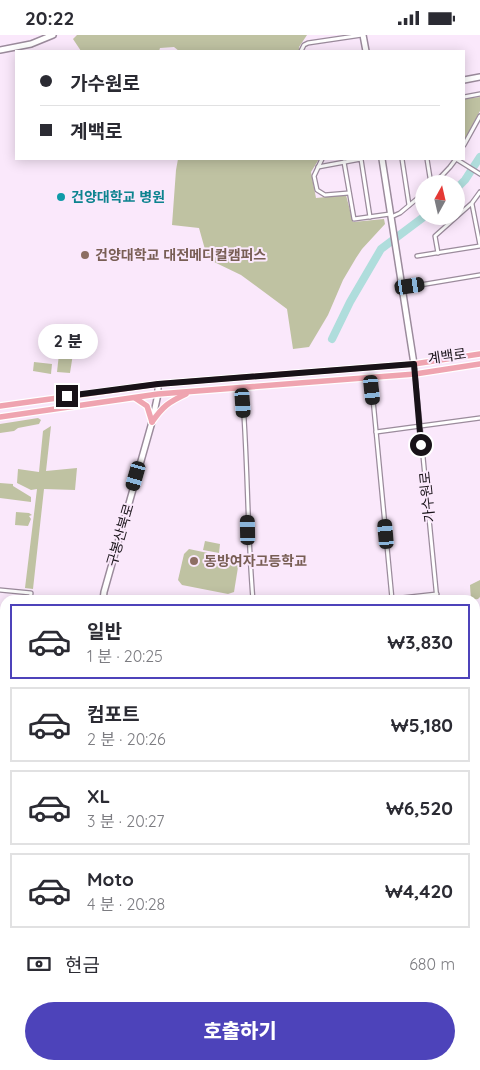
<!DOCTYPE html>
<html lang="ko">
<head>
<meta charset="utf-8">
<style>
	body { margin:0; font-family:Quicksand,"Noto Sans KR",sans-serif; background:#f2f2f3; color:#2b2b33; height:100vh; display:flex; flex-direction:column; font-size:19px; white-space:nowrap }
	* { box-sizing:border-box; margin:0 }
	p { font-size:16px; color:#7c7c81 }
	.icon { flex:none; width:28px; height:28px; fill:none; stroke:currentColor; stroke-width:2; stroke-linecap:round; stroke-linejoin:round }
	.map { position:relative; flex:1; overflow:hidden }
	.sheet { position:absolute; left:0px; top:560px; width:480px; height:475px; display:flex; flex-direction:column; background:#fff; border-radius:15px 15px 0 0; box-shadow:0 2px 12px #0003 }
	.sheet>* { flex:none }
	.banner { position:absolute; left:15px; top:15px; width:450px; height:110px; border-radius:0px; box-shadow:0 2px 12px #0003; display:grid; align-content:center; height:110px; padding:0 25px; background:#fff }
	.needle { width:32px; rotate:8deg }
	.buttons { position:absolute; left:415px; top:140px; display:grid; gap:10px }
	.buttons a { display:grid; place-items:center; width:50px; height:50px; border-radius:50%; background:#fff; box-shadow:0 2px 12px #0003; font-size:25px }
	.end { position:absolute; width:22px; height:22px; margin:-11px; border:6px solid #181218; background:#fff; box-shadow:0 0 0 2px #fff }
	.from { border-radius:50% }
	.bubble { position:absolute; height:35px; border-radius:18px; background:#fff; box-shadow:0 2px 12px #0003; font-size:16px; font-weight:800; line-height:35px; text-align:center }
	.car { position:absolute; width:15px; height:30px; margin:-15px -8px; border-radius:6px; box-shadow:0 0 4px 1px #0007; background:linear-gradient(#222 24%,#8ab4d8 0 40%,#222 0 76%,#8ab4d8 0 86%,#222 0) }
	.banner b { display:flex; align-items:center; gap:18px; height:48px; font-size:19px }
	.banner b+b { border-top:1px solid #e1e1e2 }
	.banner i { width:12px; height:12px; background:#2b2b33 }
	ul { padding:9px 0 0; list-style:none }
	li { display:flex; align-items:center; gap:15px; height:75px; margin:0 10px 8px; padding:0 15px; border:2px solid #e1e1e2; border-radius:0px }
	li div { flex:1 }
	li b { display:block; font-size:19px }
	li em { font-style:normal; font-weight:800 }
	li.selected { border-color:#4d43ba }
	li>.icon { width:45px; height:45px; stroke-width:1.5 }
	.pay { display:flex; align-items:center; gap:12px; height:55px; padding:0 25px; font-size:19px }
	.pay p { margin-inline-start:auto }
	.cta { display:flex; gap:10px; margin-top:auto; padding:10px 25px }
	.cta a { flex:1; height:58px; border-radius:30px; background:#4d43ba; color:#fff; font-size:20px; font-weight:800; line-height:58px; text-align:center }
	.status { display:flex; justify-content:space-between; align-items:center; height:35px; padding:0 25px; background:#fff; direction:ltr }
	.status svg { height:14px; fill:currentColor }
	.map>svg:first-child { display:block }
	.green { fill:#bfc2a2 }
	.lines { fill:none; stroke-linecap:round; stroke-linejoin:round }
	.river { stroke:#afdddc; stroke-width:8 }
	.street-casing { stroke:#9b8b9c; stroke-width:5.5 }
	.secondary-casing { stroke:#9b8b9c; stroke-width:8 }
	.primary-casing { stroke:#fff; stroke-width:8 }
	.street { stroke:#fff; stroke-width:3 }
	.secondary { stroke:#fff; stroke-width:5 }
	.primary { stroke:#efa4b0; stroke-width:5.5 }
	.route { stroke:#181218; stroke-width:6 }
	.culture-dot { fill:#0f9aa8; stroke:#fae8fb; stroke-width:2 }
	.education-dot { fill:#8d6e63; stroke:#fae8fb; stroke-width:2 }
	.labels { text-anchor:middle; stroke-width:4; stroke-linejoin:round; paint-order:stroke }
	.culture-label { font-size:14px; font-weight:bold; fill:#0d838f; stroke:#fae8fb; text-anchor:start }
	.education-label { font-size:14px; font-weight:bold; fill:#785e54; stroke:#fae8fb; text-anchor:start }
	.street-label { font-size:14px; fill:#181218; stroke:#fae8fb }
</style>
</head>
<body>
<div class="status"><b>20:22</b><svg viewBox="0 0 49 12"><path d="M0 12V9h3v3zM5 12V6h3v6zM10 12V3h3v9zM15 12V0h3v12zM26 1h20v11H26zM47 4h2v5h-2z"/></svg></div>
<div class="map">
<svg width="480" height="1035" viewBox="0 0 480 1035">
	<rect width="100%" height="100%" fill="#fae8fb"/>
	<g class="green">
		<path d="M77,0H307L299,12L300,16H179L174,12L160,13L159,16H81L73,4Z"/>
		<path d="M480,62V76L464,106V64Z"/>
		<path d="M178,124H319L311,137L316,163L346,160L353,187L384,184L385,189L362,214L356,223L343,245L328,280L309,312L293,314L287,274L241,240L212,226L206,218L199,193L172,190L176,135Z"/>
		<path d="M60,310L74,312L70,338L57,337Z"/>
		<path d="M34,327L52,329L51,339L33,336Z"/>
		<path d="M38,383L41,385L39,389L18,393L14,396L0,398V389Z"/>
		<path d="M51,391L46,436L77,433L75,455L44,454L33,554L25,553L37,454L31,455L17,448L18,434L39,437L43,396Z"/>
		<path d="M0,445V448L13,449V451L31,462V467L0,463Z"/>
		<path d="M16,477L29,478L32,480L29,481L31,484L28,491L15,490Z"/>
		<path d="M205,506L220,509L219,518L203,515Z"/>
		<path d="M189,514L236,524L239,526L234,557L228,559L182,550L178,545L184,519Z"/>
		<path d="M480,545V562L478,564L471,565L470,550Z"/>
		<path d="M67,1030H307L306,1035H67Z"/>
	</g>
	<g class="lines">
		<g class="river">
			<path d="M456,154L465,145L480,122"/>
			<path d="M332,304L350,267L381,214L425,181"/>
		</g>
		<g class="street-casing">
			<g id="street">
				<path d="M301,16L304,10L308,8L362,0"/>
				<path d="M464,62L480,59"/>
				<path d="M464,110L480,81"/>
				<path d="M322,124L314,141L317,155L325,160L349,158"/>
				<path d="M402,124L409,170"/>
				<path d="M427,124L431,149"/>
				<path d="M456,124L480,139"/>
				<path d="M344,127L354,184L390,179"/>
				<path d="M318,132L361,124L370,182"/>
				<path d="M434,149L450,132L456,124"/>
				<path d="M472,169L480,210"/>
				<path d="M391,182L400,178L424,158"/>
				<path d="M438,218L435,201L472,168L480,157"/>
				<path d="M417,221L480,211"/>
				<path d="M402,253L480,240"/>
				<path d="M414,329L437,565"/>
				<path d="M371,343L392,564L437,559"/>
				<path d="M242,353C248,424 247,494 253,565"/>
				<path d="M376,397L480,383"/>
				<path d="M0,555L31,558L30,565"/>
				<path d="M475,615L480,608"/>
				<path d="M475,661L480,653"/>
				<path d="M475,699L480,702"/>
				<path d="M475,727L479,732L480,741L475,742"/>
				<path d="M475,864L480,868"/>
				<path d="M0,872L5,871"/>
			</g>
		</g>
		<g class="secondary-casing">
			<g id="secondary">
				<path d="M363,0L366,16"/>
				<path d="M0,15L31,9L53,0"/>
				<path d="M464,45L480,42"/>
				<path d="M382,124L414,329"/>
				<path d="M103,565L104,557L152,387L158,359V349"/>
				<path d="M0,638H5"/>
				<path d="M0,769L5,767"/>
				<path d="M475,837L480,841"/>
				<path d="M475,845L480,849"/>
				<path d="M475,941L480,936"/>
				<path d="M0,981L5,974"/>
				<path d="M379,1035L385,1030"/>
			</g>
		</g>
		<g class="primary-casing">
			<g id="primary">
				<path d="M135,363L147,371L152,387"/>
				<path d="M0,371L158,349L414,329L480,319"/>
				<path d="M0,382L158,359L415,339L480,329"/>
				<path d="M152,387C163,371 169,367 186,359"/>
			</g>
		</g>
		<use href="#street" class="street"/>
		<use href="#secondary" class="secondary"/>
		<use href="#primary" class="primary"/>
	</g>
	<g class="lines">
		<path class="route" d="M67,361L158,349L414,329L421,410"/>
	</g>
	<circle class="culture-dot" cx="61" cy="162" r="5"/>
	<g class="education-dot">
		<circle cx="85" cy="220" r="5"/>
		<circle cx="194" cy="526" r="5"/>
	</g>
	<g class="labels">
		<g class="culture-label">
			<text x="71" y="167">건양대학교 병원</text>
		</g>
		<g class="education-label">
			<text x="95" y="225">건양대학교 대전메디컬캠퍼스</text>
			<text x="204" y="531">동방여자고등학교</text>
		</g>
		<g class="street-label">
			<text transform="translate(447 321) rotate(-8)" y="5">계백로</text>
			<text transform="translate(427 462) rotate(-96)" y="5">가수원로</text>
			<text transform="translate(120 500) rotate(-74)" y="5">구봉산북로</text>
		</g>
	</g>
</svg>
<div class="buttons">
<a><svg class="needle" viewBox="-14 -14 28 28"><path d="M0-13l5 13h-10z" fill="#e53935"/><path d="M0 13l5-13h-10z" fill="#7c7c81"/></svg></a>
</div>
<i class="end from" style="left:421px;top:410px"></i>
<i class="end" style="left:67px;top:361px"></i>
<div class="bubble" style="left:38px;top:289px;width:60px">2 분</div>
<i class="car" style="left:410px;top:251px;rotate:81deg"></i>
<i class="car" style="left:372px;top:355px;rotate:174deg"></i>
<i class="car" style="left:243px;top:368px;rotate:176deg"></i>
<i class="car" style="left:136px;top:441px;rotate:196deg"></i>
<i class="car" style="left:248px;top:495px;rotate:359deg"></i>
<i class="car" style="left:386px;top:499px;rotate:355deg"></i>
<div class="banner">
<b><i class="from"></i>가수원로</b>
<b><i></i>계백로</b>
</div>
<section class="sheet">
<ul>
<li class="selected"><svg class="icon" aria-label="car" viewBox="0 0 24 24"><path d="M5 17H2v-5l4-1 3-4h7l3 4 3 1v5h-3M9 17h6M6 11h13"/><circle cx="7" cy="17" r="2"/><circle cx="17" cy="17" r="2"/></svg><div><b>일반</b><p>1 분 · 20:25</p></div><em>₩3,830</em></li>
<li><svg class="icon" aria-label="car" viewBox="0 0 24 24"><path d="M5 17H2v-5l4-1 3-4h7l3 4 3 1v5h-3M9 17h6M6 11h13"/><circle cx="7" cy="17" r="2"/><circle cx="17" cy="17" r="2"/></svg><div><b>컴포트</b><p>2 분 · 20:26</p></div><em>₩5,180</em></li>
<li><svg class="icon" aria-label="car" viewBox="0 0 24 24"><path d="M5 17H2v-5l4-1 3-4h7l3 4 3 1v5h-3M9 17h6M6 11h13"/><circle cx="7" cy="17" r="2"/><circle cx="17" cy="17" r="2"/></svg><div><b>XL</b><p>3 분 · 20:27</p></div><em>₩6,520</em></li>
<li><svg class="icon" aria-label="car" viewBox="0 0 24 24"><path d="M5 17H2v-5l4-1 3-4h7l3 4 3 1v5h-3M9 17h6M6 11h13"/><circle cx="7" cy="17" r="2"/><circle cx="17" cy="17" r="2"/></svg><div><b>Moto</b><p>4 분 · 20:28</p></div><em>₩4,420</em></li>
</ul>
<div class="pay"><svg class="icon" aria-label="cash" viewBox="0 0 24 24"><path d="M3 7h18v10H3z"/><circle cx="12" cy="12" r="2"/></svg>현금<p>680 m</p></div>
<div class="cta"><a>호출하기</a></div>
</section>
</div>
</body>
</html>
